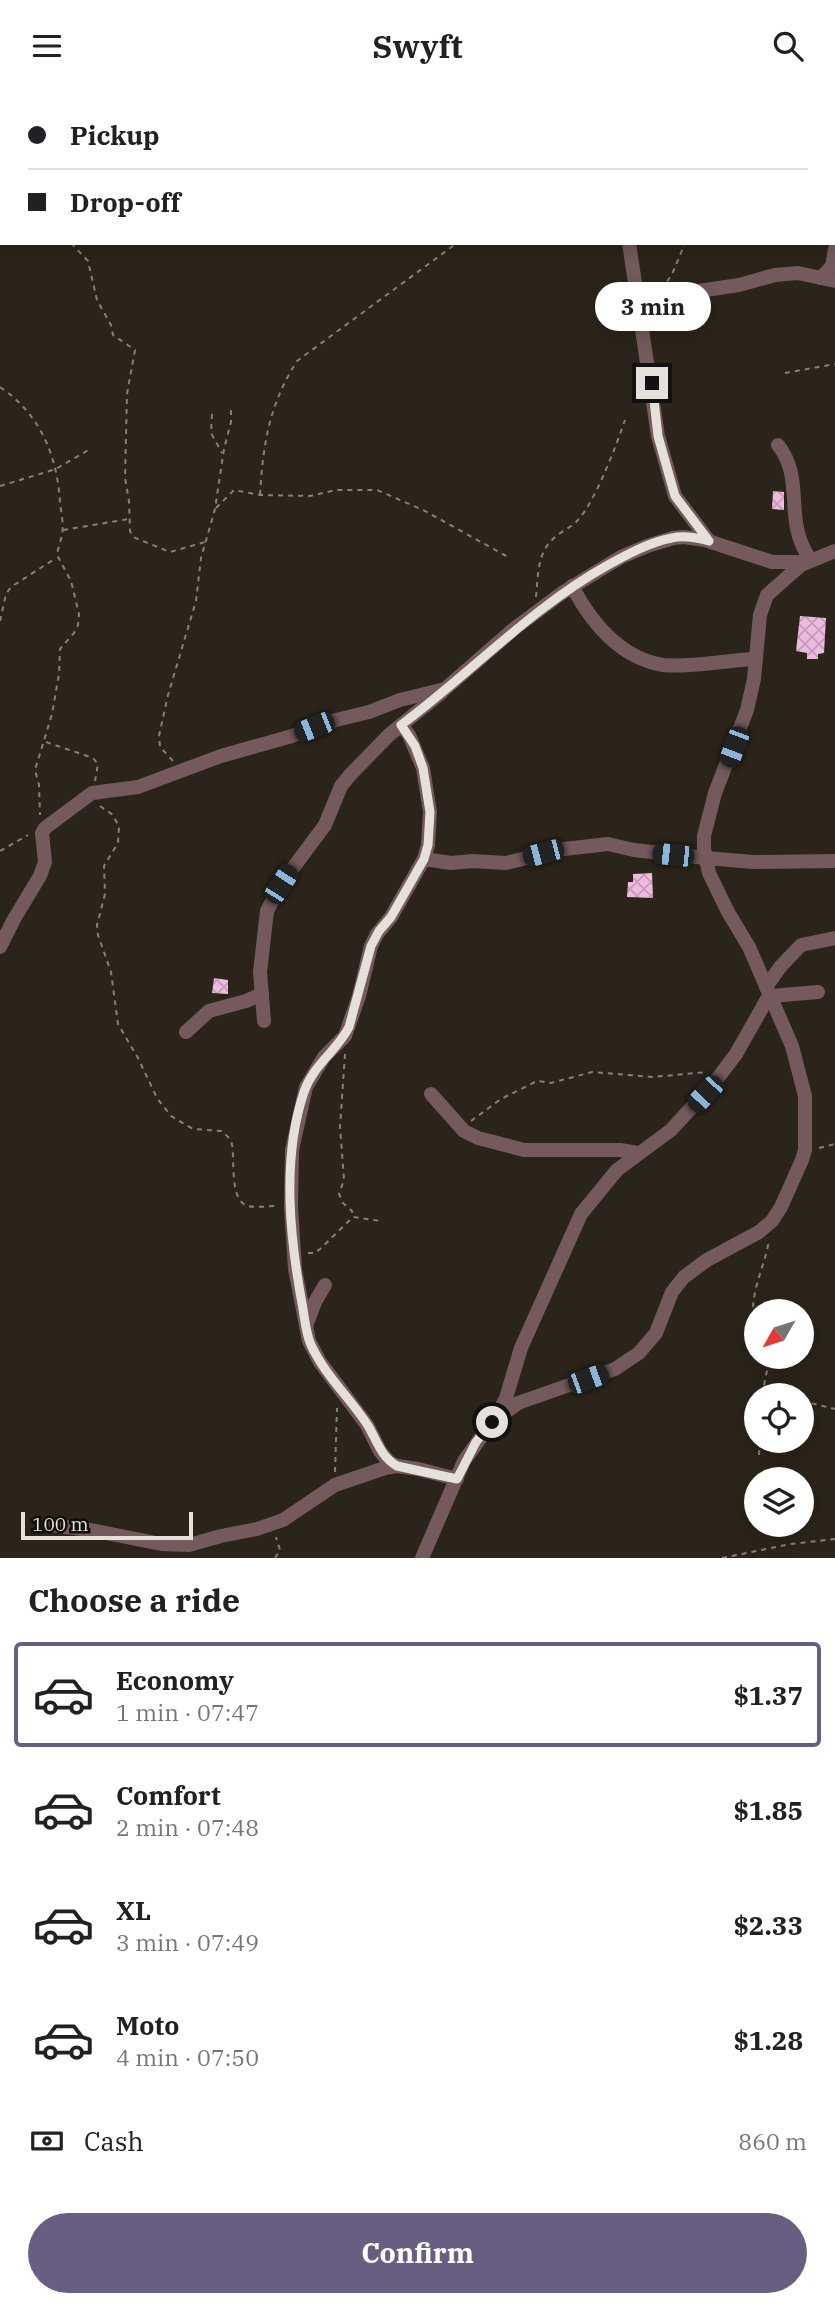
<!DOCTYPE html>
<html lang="en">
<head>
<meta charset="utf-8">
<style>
	body { margin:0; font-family:"IBM Plex Serif",serif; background:#f6f6f6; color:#202124; height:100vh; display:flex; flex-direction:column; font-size:26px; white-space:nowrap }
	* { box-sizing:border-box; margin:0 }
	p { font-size:23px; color:#757577 }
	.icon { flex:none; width:38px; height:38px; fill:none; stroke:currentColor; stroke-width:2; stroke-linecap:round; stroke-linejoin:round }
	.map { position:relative; height:1467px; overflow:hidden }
	.side { display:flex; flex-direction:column; background:#fff; flex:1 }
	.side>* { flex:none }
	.hud { position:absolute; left:0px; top:0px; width:836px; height:154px; box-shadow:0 4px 18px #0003; display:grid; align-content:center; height:154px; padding:0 28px; background:#fff }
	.needle { width:46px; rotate:231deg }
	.buttons { position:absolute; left:744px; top:1208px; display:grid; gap:14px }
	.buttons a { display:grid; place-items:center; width:70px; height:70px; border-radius:50%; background:#fff; box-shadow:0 4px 18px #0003; font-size:35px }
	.scale { position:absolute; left:21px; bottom:18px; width:172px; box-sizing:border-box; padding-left:7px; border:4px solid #e5e0d9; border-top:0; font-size:19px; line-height:24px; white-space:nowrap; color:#e5e0d9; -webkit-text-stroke:5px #110e09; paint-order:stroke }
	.end { position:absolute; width:32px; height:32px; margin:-16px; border:9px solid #e5e0d9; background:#111; box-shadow:0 0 0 4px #111 }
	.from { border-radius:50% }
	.bubble { position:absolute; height:49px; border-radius:24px; background:#fff; box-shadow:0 4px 18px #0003; font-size:23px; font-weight:700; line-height:49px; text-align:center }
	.car { position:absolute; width:21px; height:42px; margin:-21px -10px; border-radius:9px; box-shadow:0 0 5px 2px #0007; background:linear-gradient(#222 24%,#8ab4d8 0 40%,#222 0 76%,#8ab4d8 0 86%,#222 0) }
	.hud b { display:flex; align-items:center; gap:24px; height:66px; font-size:26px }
	.hud b+b { border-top:2px solid #e0e0e0 }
	.hud i { width:18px; height:18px; background:#202124 }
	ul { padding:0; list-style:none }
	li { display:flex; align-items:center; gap:21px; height:105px; margin:0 14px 10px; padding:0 14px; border:4px solid transparent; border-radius:7px }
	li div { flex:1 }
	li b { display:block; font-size:26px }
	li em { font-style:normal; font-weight:700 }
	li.on { border-color:#685e82 }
	li>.icon { width:63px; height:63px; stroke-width:1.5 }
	h2 { padding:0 28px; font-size:32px; line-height:84px }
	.pay { display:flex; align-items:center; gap:18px; height:77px; padding:0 28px; font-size:26px }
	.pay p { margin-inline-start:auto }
	.cta { display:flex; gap:14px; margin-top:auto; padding:14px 28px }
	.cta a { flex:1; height:80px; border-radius:42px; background:#685e82; color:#fff; font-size:28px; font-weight:700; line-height:80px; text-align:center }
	header { display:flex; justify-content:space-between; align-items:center; height:91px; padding:0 28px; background:#fff; font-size:32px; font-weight:700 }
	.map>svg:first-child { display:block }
	.building { fill:url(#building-cross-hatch) }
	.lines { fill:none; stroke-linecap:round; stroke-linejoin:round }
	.path { stroke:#868078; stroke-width:2; stroke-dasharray:5 5; stroke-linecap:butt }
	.minor { stroke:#745a5d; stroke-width:14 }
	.route { stroke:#e5e0d9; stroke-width:9 }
</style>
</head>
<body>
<header><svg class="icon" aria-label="menu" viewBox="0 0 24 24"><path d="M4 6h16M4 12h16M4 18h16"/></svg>Swyft<svg class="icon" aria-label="search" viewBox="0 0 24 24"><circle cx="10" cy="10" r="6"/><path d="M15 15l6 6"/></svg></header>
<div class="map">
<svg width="835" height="1467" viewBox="0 0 835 1467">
	<defs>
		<pattern id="building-cross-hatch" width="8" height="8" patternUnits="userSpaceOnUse" patternTransform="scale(1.75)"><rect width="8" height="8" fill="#eebadf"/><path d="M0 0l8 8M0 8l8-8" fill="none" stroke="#c49cb8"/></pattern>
	</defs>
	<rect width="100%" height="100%" fill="#2b241a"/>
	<g class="building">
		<path d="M773,400L784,401V419L772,418Z"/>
		<path d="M800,525L826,527L824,562L818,563V568H807V562L796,560Z"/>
		<path d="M652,782L653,807L627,806L628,791H633V783Z"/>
		<path d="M214,887L228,889V903L212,902Z"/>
	</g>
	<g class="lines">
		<g class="path">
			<path d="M399,0L400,2"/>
			<path d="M642,0V2"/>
			<path d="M40,2L46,0"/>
			<path d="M0,50H2"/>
			<path d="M71,152L88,170L97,209L111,234L113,244L135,259L127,303L125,387L129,410L130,440L133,446L170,461L205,451"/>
			<path d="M662,199L673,181L685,152"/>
			<path d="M785,282L835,273"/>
			<path d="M0,296C40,323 57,364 60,411C61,421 64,433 62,443C61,450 58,457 57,464L71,490L79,523L78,534L74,542L60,558L59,583L52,623L35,679L39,694L40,724"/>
			<path d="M212,323L211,342L222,362"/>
			<path d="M0,395L56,378L90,358"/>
			<path d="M260,404C263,353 269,314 297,270L457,152"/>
			<path d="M216,417L234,399L260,404L310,405L336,399H377L425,420L508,466"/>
			<path d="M63,439L129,428"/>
			<path d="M536,506C538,487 537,463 552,449C559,441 571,437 578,429C596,409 616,355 625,329"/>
			<path d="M0,530L6,503L11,496L56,467"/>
			<path d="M46,651L93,667L98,673L95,690"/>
			<path d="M173,670L160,656L159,645L168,604L196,510L201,467L215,418L224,358L231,331V318"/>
			<path d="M100,715L113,724L119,736L118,752L104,775L105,803L97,834L98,844L111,881L118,933L138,967L157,1007L171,1025L193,1038L222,1040C226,1044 231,1048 232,1054C235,1068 229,1110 248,1115C256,1117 268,1115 276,1115"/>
			<path d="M0,760L28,744"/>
			<path d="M345,963L340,1036L344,1089L339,1103L343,1112L352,1120L353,1126"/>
			<path d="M471,1030L501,1008L537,990L551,992L592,981L653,986L707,981"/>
			<path d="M819,1057L835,1053"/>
			<path d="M308,1162H315L320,1158L353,1126L381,1130"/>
			<path d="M756,1236C746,1207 765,1177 769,1149"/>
			<path d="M764,1302L773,1304"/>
			<path d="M762,1304L770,1265"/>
			<path d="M802,1310L835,1318"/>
			<path d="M759,1364L760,1349"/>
			<path d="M335,1381L337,1317"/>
			<path d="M275,1467L280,1459L276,1446"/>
			<path d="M722,1467L791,1453L835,1448"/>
		</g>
		<g class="minor">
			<path d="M20,0V2"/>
			<path d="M172,2L173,0"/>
			<path d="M728,2L733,0"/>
			<path d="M629,152L658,345L675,405L709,450"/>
			<path d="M821,187L832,175L835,158"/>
			<path d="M639,220L699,200L739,194L775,184L798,182L835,190"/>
			<path d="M778,354C806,389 782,431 811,469"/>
			<path d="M572,495C591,531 620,567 663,574C688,577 727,569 755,568"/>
			<path d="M424,768L451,772L472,770L506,772L564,758L608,753L634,759L706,767L753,771L835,770"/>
			<path d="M0,856L14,828L40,785L45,771L42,742L45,737L92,702L138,696L221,665L292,645L332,630L369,621L400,609L445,598L515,537L562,502L621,466L647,455L673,447L684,446L705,449L772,471H806"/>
			<path d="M766,896L781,875L801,854L835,847"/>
			<path d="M771,905L818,901"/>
			<path d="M264,930L260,881L267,820L281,793L325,734L341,695L350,684L389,644L442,601"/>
			<path d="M186,941L209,920L246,910L262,903"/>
			<path d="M431,1003L464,1040L478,1047L524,1059H620L638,1062"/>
			<path d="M306,1235L315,1211L325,1194"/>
			<path d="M498,1323L506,1307L521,1257L581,1123L617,1079L671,1039L714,992L736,963L770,903"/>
			<path d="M397,1375L389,1371L380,1360L367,1334L320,1271L309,1250L295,1178L291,1116L292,1059L306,996L324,966L345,945L359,905L371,855L377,843L391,826L424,768L428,754L430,721L423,677L409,644L401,634"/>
			<path d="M52,1434L96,1440L161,1453L189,1454L221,1445L257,1438L283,1429L335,1394L385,1377L397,1375L418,1378L457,1388"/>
			<path d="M422,1467L464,1370L492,1331L518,1312L615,1278L639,1262L656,1242L672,1201L684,1186L707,1169L759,1141L772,1130L781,1116L802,1069L805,1059V1005L792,955L749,856L728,821L709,782L704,758V745L715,702L747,619L754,588L760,524L767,504L801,474L835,460"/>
		</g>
	</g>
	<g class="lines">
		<path class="route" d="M492,1331L476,1351L457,1388L397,1375C380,1365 377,1349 367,1333C349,1306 325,1284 311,1254C306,1243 305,1230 303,1218C290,1149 281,1069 304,1001C313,974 337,960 349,936L371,855L379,840L391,826L424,768L428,754L430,721L423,677L415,655L401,634C472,581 531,517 608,474C628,463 650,451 672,447C684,444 698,447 709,450L675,405L658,345L652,292"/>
	</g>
</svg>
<div class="buttons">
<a><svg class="needle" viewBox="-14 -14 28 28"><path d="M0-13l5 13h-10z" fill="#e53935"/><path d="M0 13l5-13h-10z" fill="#757577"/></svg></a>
<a><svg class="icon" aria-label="locate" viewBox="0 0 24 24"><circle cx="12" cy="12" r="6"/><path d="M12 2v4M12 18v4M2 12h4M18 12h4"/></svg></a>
<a><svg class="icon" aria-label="layers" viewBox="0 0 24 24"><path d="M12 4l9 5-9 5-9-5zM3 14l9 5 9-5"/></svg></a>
</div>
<div class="scale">100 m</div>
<i class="end from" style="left:492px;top:1331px"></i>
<i class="end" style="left:652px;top:292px"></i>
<div class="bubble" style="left:595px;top:191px;width:116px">3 min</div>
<i class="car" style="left:314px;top:636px;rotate:248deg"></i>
<i class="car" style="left:734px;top:656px;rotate:201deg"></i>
<i class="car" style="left:543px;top:762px;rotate:255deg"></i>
<i class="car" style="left:673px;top:764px;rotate:276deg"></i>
<i class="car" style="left:281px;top:793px;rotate:33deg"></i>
<i class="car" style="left:705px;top:1003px;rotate:223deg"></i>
<i class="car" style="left:588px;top:1288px;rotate:70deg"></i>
<div class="hud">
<b><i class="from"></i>Pickup</b>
<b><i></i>Drop-off</b>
</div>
</div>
<section class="side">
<h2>Choose a ride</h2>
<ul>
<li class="on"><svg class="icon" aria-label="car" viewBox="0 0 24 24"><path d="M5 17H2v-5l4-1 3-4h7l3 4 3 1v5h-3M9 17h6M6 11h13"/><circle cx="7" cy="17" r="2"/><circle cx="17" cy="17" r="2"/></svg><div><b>Economy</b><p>1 min · 07:47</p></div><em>$1.37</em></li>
<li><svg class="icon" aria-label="car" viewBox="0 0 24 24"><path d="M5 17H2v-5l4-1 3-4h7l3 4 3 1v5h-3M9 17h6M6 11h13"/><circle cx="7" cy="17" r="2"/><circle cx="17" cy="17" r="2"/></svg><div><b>Comfort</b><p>2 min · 07:48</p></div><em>$1.85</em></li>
<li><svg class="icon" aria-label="car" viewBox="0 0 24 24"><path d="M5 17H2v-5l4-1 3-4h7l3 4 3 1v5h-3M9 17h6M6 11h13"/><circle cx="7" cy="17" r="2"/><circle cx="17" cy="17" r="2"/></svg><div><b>XL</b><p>3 min · 07:49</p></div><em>$2.33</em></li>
<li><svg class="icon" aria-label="car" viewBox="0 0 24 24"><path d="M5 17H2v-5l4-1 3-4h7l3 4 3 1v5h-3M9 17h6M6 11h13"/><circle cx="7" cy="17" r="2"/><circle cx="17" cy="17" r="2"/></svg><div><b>Moto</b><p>4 min · 07:50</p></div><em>$1.28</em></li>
</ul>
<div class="pay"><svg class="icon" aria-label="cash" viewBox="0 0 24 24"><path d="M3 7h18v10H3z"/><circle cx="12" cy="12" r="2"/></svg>Cash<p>860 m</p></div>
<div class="cta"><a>Confirm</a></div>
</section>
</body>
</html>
